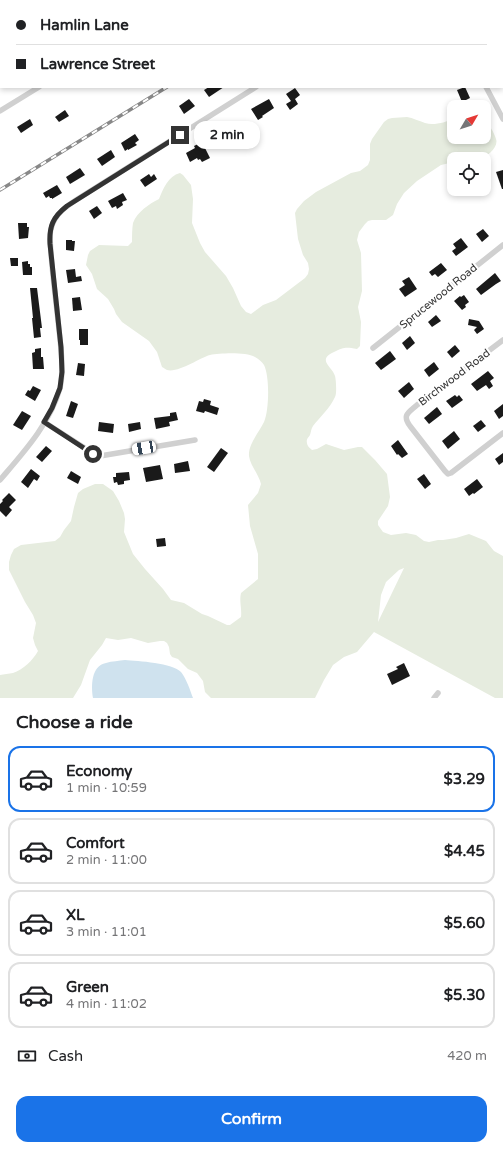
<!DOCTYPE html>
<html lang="en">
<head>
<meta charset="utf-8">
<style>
	body { margin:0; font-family:"Varela Round",sans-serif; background:#f2f2f2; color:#202124; height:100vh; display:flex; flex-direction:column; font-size:15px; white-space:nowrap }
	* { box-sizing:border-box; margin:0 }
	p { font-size:13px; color:#757577 }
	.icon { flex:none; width:22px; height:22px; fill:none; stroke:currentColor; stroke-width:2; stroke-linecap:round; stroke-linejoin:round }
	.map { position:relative; height:698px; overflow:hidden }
	.panel { display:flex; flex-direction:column; background:#fff; flex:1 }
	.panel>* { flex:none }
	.guide { position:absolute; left:0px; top:0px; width:503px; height:88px; box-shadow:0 2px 6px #0003; display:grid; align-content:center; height:88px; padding:0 16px; background:#fff }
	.needle { width:26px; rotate:51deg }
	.fabs { position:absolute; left:447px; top:100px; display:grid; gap:8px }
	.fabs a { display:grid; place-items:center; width:44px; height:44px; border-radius:8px; background:#fff; box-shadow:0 2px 6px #0003; font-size:20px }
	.end { position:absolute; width:18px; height:18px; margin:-9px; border:5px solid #333; background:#fff; box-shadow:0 0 0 2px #fff }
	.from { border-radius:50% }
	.bubble { position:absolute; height:28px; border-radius:12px; background:#fff; box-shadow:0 2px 6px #0003; font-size:13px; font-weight:700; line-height:28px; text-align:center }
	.car { position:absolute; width:12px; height:24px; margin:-12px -6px; border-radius:5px; box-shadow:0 0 3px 1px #0007; background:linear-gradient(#fff 24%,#345 0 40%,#fff 0 76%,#345 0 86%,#fff 0) }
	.guide b { display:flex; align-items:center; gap:14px; height:38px; font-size:15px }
	.guide b+b { border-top:1px solid #e0e0e0 }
	.guide i { width:10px; height:10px; background:#202124 }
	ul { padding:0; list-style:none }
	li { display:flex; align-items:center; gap:12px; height:66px; margin:0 8px 6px; padding:0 8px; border:2px solid #e0e0e0; border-radius:12px }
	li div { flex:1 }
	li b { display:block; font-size:15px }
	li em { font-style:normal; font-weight:700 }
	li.on { border-color:#1a73e8 }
	li>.icon { width:36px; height:36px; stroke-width:1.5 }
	h2 { padding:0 16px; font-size:18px; line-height:48px }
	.pay { display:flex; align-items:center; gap:10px; height:44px; padding:0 16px; font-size:15px }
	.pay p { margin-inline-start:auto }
	.primary-button { display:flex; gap:8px; margin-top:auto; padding:8px 16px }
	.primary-button a { flex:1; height:46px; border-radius:12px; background:#1a73e8; color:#fff; font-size:16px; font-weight:700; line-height:46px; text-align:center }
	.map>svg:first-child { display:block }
	.green { fill:#e6ecdf; fill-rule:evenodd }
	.water { fill:#cfe2ee }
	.building { fill:#1a1a1a }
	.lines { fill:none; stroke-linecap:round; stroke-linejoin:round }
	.minor { stroke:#d0d0d0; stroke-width:5.5 }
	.rail-casing { stroke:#888; stroke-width:3.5 }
	.rail { stroke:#fff; stroke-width:2; stroke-dasharray:6; stroke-linecap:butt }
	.route { stroke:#333; stroke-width:5 }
	.labels { text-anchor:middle; stroke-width:4; stroke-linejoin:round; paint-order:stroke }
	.street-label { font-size:11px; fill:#333; stroke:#fff }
</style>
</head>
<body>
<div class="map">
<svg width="503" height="698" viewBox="0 0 503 698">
	<rect width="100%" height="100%" fill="#fff"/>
	<path class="green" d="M407,117C413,118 419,121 425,123C434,126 445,122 454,119V137H484V120C489,124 494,132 496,139C499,147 487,157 479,159C472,160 462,159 454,159V162L441,165L417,181L404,193L397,204L393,215L386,220H372L368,221L365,224L359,232L357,240L361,253L362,291L358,307L361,322L360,346L357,349C346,347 344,347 334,352C316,360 333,367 335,376C336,379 337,394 335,397C330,408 320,417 313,426C311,429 311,432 310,435C308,438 306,439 307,443C307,446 310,448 312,450L317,449L326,444L344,450L358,447H362L375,460L387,474L390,497L388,506L378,521V525L383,532L391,535L406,533L416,535L424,541L429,542L438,540H443L456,538L469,534L486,541L494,551L503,556V698H495L374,632L357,652L344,657L333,665L324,680L315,698H211L205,692L203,681L197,673L188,669L178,659L172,657L170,654L169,647L167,643L164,641H160L148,643L131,638L118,640L106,638L102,645L90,660L81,685L73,698H0V675C4,674 9,674 13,673C23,670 33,660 38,651L35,645L33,638L36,623L33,615L25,602L9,570V562L11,555L14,549L21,545L55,541L60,537L64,530L71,521L74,507L78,493L83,489L95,484H103L113,491L119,501L124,513L125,519L124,532L133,554L145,569L163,589L171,600L184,603L202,614L208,616L227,625H230L241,617C242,609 239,601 241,593L258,579V554L250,526L248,505L258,493L261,484C259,475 250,465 249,456C248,445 259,432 264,422C269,411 270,377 264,365C262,362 259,359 255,357C246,352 221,353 210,355C199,358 179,373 167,370C165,369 164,368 162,367L157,352L149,341L122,322L116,314L114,309L108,299L97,289L92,274L86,265L88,255L90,251L99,245L128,246L132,242C132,236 132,229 133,223C137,212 149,204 159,199C163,189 168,176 180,173L183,175L191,185L193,199L192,223L200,243L205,252L226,276L233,288L241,306L246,312L251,314L263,305L276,300L305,278L308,274L309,269L308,263L303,255L298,239L295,213L297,209L304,201L316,192L351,173L360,171L368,165L370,160V144L372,139L384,122L388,119L392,118ZM404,568L378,622L381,595L386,582L399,570Z"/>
	<path class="water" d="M125,660C138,661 173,663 181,672C187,680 190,690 193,698H93C91,686 91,666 106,663C112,661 119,661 125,660Z"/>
	<g class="building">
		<path d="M209,87H224L209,97L204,90Z"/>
		<path d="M465,87L470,98L462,102L457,90Z"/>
		<path d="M295,88L300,95L295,99L298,104L290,110L286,104L291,101L286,94Z"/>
		<path d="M189,99L195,106L184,114L179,106Z"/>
		<path d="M269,99L274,108L262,116L263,117L258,120L251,109Z"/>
		<path d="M65,110L69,116L59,122L55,117Z"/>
		<path d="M30,119L33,125L21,133L17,127Z"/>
		<path d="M228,123L233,131L225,136L220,129Z"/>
		<path d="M135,134L139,140L135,143L137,145L128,150V149L125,151L121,143Z"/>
		<path d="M202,142L210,158L202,162L200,159L198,160L197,158L190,162L186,153L195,148L194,146Z"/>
		<path d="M111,150L115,157L102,166L97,159Z"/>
		<path d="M80,168L85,175L70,184L66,177Z"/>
		<path d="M503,170V189H502L496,172Z"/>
		<path d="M149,174L151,177L154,174L157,179L145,187L140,180Z"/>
		<path d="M57,185L62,193L52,199V198H50L49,196L46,198L43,193Z"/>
		<path d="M123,193L127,200L122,202L123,205L117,209L116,206L112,208L108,201Z"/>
		<path d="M97,206L102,213L94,219L89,211Z"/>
		<path d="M18,223H27V227H29L28,238L19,239Z"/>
		<path d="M483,229L489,236L482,242L476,234Z"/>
		<path d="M461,238L468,247L456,256L452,251L456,248L453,244Z"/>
		<path d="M66,240H72V241H75L74,251L66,250Z"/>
		<path d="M10,258H18V266H11Z"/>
		<path d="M28,261V264H30V267H32V275H23L22,262Z"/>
		<path d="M441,263L447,270L438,277L435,274L432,276L429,272Z"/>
		<path d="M75,269L76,277L81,276L82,281L68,283L66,270Z"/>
		<path d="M495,273L501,281L496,284L481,295L476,289Z"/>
		<path d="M409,277L417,289L405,297L399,289L405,285L402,281Z"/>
		<path d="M30,288H37L42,328H40L41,337L34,338L32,318H33Z"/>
		<path d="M464,295L469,302L465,305L466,307L462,310L454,301L460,296L461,297Z"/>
		<path d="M80,297L82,310L73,311L72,298Z"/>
		<path d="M436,315L441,321L432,327L428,322Z"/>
		<path d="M469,319L479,321L484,329L477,334L474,330L477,327L468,325Z"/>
		<path d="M79,329H88V345H80V340H79Z"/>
		<path d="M410,336L415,343L407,350L402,343Z"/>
		<path d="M455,345L460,351L452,358L447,352Z"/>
		<path d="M41,348V357H43L44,369H33L32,353L35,352V349Z"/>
		<path d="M390,351L396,359L381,370L375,363Z"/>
		<path d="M434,362L439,369L429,377L424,370Z"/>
		<path d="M78,363L85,364L84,376L76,375Z"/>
		<path d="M488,371L494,378L490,381L493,386L489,389L486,385L477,391L471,384Z"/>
		<path d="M409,382L414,389L404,398L398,391Z"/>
		<path d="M33,386L41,390L35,401L25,395L28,390L30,391Z"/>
		<path d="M455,395L457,397L459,395L463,400L452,408L446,401Z"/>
		<path d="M204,399L211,401L210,405L219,408L217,415L205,411L204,413L196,411L199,401L203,402Z"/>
		<path d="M71,401L78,404L73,418L66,416Z"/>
		<path d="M503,404V416L499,419L494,411Z"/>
		<path d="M437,407L442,414L429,424L424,418Z"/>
		<path d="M22,411L31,416L22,430L13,425Z"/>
		<path d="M176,412L178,420L169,422L170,426L156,429L154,418L170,416V413Z"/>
		<path d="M481,420L486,426L478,432L473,426Z"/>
		<path d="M99,422L114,424L113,433L98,431Z"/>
		<path d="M140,422L141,429L129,432L128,424Z"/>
		<path d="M454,431L460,439L448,449L442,441Z"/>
		<path d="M398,440L408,454L402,458L398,454L397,455L391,446Z"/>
		<path d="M46,446L52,451L42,462L36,457Z"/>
		<path d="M221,448L228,453L214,472L207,467Z"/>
		<path d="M503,453V462L499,465L495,459Z"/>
		<path d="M188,461L190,471L175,473L174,464Z"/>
		<path d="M160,465L163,479L146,482L143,468Z"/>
		<path d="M31,469L40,476L37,481L34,479L28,488L21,482Z"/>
		<path d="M71,471L81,477L78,484L67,478Z"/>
		<path d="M129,472L130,480L124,481V484L118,485L117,482L114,483L113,477H116V473Z"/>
		<path d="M424,474L431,484L425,489L417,479Z"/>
		<path d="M477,479L483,487L474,494L473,493L469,496L464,489Z"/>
		<path d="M9,493L16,500L9,507L12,510L6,517L0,511V504L3,501L2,500Z"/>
		<path d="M165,538L166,546L157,547L156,539Z"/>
		<path d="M404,663L410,676L392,685L387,674L398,669L396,667Z"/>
	</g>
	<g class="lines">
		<g class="minor">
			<path d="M56,0L57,1"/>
			<path d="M440,0L441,1"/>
			<path d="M37,1L40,0"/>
			<path d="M398,1L399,0"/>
			<path d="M0,12H1"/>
			<path d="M486,87L503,119"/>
			<path d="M0,111L39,87"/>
			<path d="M503,340L417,405C408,413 402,415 410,426L445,471L448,474L451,473L503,433"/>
			<path d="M373,348L503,245"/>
			<path d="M44,422L91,452L100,456L195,440"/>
			<path d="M0,480C23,453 50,424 60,388C64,371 61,348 59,330C56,299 51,267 50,236C51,218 62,209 76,200L256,87"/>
			<path d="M434,698L438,693"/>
		</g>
		<g class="rail-casing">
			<g id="rail">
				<path d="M306,1L308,0"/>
				<path d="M0,190L167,87"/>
			</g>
		</g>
		<use href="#rail" class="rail"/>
	</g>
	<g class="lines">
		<path class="route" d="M93,454L44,422L52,408L60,388L62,372L61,347L50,244C49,226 53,217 67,206L180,135"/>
	</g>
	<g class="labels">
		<g class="street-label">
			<text transform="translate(438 296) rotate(-39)" y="4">Sprucewood Road</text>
			<text transform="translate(454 377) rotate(-37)" y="4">Birchwood Road</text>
		</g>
	</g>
</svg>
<div class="fabs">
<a><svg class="needle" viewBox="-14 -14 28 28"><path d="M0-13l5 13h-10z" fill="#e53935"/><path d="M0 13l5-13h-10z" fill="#757577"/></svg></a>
<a><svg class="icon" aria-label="locate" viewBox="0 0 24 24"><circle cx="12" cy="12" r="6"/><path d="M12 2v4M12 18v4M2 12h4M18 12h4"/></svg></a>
</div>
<i class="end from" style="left:93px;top:454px"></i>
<i class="end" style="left:180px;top:135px"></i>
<div class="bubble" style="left:194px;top:121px;width:66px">2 min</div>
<i class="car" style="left:144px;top:448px;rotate:260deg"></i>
<div class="guide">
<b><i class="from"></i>Hamlin Lane</b>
<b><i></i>Lawrence Street</b>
</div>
</div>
<section class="panel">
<h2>Choose a ride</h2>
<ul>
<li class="on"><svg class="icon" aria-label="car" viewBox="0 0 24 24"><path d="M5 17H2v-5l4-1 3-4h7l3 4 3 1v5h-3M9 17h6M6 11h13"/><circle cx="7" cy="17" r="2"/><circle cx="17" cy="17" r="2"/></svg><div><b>Economy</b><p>1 min · 10:59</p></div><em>$3.29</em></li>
<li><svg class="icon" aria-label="car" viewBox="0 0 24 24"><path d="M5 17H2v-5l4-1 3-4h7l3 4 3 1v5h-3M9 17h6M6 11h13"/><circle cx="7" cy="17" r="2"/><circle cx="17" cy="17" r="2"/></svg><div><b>Comfort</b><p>2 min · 11:00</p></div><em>$4.45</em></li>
<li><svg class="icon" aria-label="car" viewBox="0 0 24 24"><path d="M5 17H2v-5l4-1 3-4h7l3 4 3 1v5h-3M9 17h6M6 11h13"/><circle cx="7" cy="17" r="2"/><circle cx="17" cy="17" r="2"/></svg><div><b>XL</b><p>3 min · 11:01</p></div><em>$5.60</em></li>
<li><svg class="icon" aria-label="car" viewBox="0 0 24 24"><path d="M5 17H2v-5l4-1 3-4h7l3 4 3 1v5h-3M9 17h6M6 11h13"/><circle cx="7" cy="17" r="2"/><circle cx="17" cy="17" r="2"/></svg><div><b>Green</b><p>4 min · 11:02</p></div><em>$5.30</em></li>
</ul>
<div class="pay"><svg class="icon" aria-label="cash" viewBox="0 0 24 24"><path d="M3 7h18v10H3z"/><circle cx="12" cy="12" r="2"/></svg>Cash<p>420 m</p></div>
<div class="primary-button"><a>Confirm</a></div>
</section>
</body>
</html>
